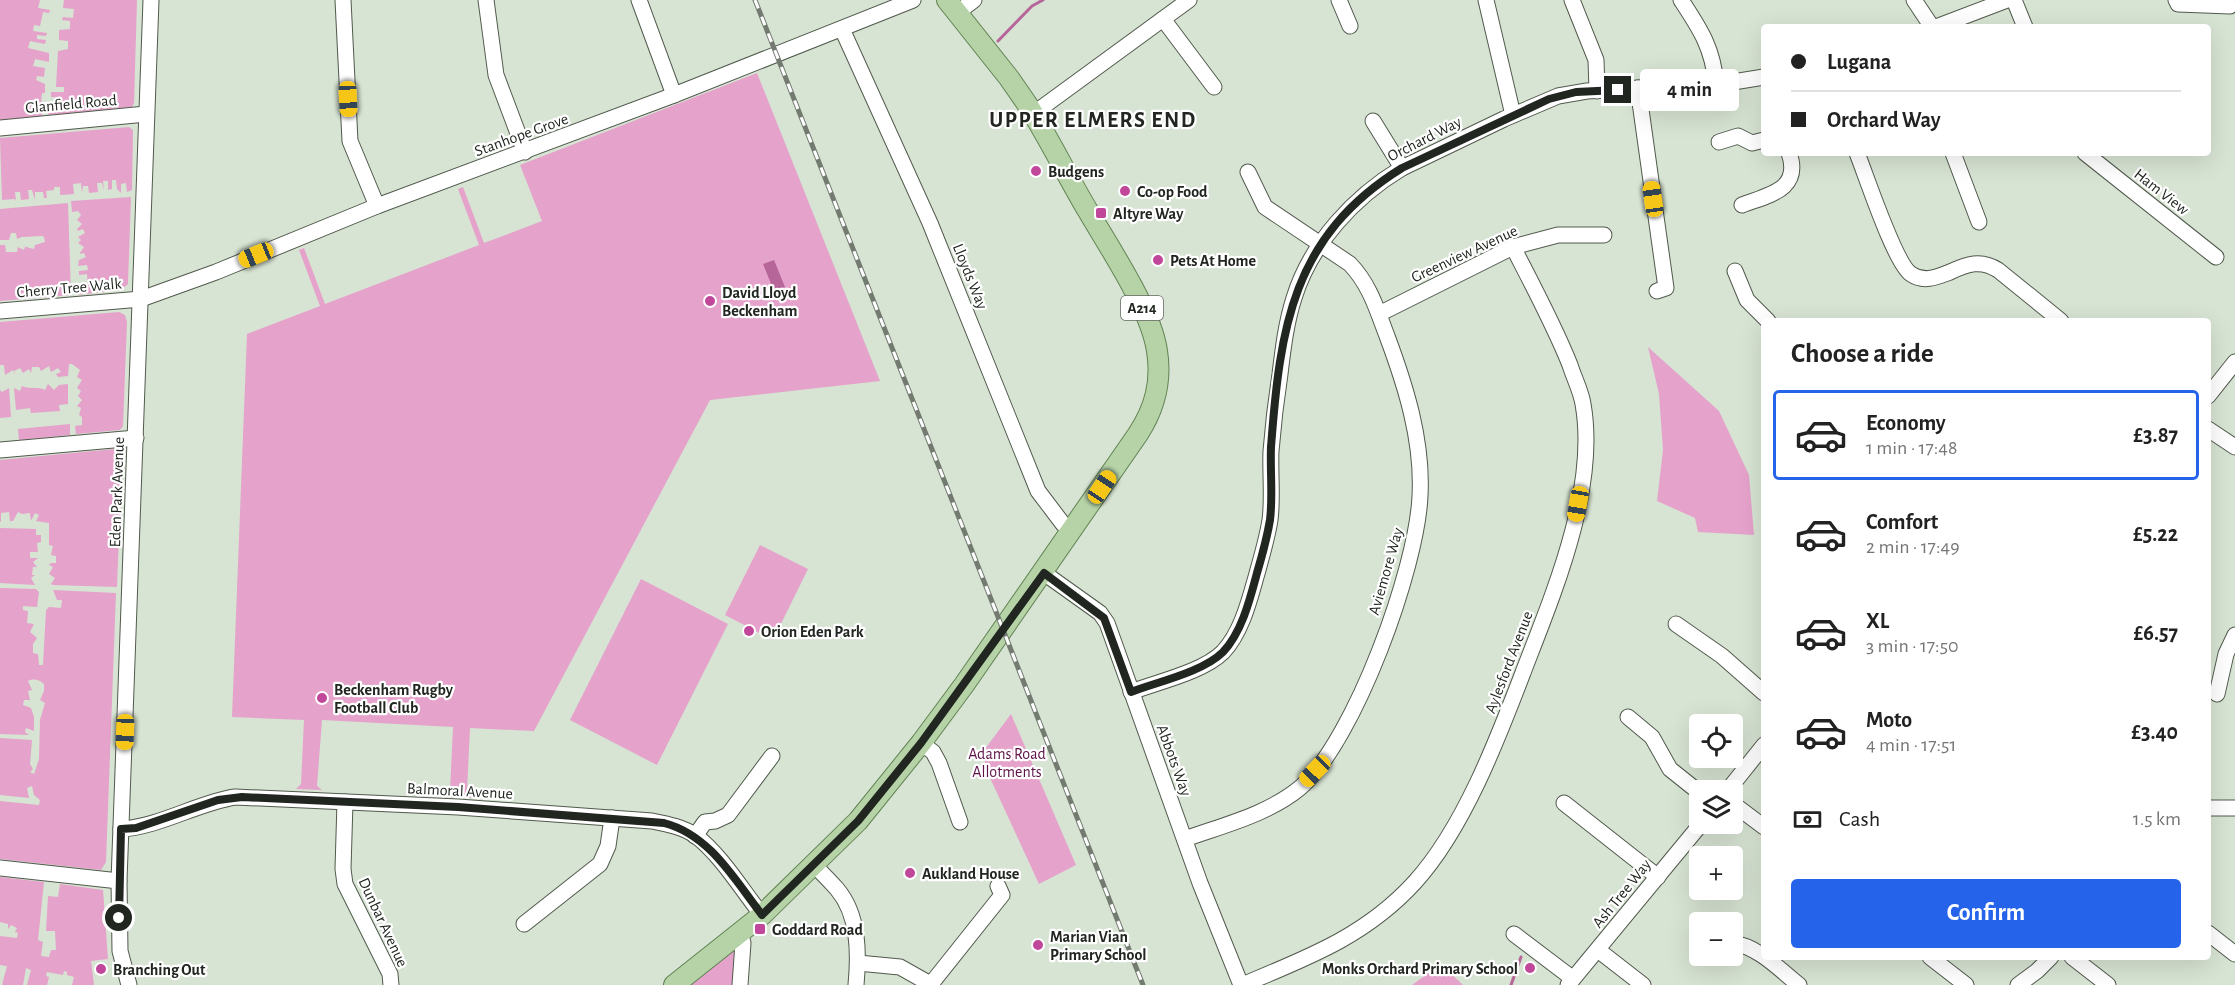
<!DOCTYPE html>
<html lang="en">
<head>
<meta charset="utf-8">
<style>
	body { margin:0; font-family:"Alegreya Sans",sans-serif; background:#f6f6f6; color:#222; height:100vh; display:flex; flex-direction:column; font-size:22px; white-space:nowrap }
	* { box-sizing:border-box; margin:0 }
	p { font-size:20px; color:#767676 }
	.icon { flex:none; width:33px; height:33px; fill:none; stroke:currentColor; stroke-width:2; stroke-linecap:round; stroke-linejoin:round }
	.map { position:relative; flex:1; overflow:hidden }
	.drawer { position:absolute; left:1761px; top:318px; width:450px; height:642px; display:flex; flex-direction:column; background:#fff; border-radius:6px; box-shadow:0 6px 24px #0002 }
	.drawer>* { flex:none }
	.hud { position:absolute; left:1761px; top:24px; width:450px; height:132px; border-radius:6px; box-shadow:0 6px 24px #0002; display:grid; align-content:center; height:132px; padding:0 30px; background:#fff }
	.tools { position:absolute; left:1689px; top:714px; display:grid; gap:12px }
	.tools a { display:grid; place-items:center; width:54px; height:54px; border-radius:6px; background:#fff; box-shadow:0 6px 24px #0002; font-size:30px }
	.end { position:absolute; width:27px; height:27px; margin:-14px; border:8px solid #212620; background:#fff; box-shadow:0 0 0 3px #fff }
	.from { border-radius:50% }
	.bubble { position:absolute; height:42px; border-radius:6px; background:#fff; box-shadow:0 6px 24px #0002; font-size:20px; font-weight:700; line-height:42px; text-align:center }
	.car { position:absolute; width:18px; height:36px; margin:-18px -9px; border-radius:8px; box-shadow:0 0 4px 2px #0007; background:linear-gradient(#f5c518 24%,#345 0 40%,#f5c518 0 76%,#345 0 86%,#f5c518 0) }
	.hud b { display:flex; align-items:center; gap:21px; height:57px; font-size:22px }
	.hud b+b { border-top:2px solid #e0e0e0 }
	.hud i { width:15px; height:15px; background:#222 }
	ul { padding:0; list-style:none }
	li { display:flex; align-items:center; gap:18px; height:90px; margin:0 12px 9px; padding:0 18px; border:3px solid transparent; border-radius:6px }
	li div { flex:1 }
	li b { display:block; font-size:22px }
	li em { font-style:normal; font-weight:700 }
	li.on { border-color:#2563eb }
	li>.icon { width:54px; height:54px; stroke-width:1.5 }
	h2 { padding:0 30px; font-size:27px; line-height:72px }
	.pay { display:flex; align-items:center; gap:15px; height:66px; padding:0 30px; font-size:22px }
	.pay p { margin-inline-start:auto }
	.cta { display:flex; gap:12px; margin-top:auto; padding:12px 30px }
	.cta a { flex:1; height:69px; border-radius:6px; background:#2563eb; color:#fff; font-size:24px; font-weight:700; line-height:69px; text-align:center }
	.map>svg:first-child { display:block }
	.green { fill:#e5a2cb }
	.water { fill:#b7669a }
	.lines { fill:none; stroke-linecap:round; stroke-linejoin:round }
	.stream { stroke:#b7669a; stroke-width:3 }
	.minor-casing { stroke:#515a4d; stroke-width:17 }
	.major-casing { stroke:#618352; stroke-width:22 }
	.minor { stroke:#fff; stroke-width:15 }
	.major { stroke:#b5d3a7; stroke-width:20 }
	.rail-casing { stroke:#737b71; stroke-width:5 }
	.rail { stroke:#fff; stroke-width:3; stroke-dasharray:9; stroke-linecap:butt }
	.route { stroke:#212620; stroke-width:8 }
	.poi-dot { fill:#c1479b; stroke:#fff; stroke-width:2 }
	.labels { text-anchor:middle; stroke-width:4.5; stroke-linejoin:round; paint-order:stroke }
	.shield { fill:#fff; stroke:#646763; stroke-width:1.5 }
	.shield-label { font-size:15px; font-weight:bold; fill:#212620 }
	.street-label { font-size:16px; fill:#212620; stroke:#fff }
	.poi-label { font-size:16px; font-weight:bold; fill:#212620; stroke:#fff; text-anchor:start }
	.park-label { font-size:16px; fill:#5e1348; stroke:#fff }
	.district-label { font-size:22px; font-weight:bold; letter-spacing:1.5px; fill:#212620; stroke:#fff }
</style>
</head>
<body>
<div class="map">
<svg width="2235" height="985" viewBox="0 0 2235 985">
	<rect width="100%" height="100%" fill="#d7e3d3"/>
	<g class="green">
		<path d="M0,0H40L38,8L50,10L49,13L43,12L40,26L34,25L33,31L47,33L46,36L37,35V39L46,40L45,44L30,41L28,48L49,53V62L35,59L33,66L45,68L44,77L37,76L36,80L45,84V93H42L41,101L43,102L42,116L0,120Z"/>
		<path d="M64,0H137L134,103L132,107L48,115L50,106L61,107L62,98L51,97V92H64V87H56L58,51L68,49V41L59,40V30L70,29V21L62,20L63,17L73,18L74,9L63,8Z"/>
		<path d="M757,73L880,381L710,400L534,731L470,728L467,791L471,798L445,797L450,791L453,727L322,720L317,786L322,790L296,789L301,784L304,720L232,717L247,334L320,306L299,250L304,248L325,304L479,245L458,189L463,187L484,243L542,221L520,165Z"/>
		<path d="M129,127L133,130L132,190L127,192L126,183L121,184V193L117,189L116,180H112V189L108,190V181H103L104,190L102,183H97L98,192L89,193L88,186H83L82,193L81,183L73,184L74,194L60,195V187H54V190L46,191L47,198H44L43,192H35V200L32,190H28L29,199L21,200L20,192H15L16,201L15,199L2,200L0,138Z"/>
		<path d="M131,197L128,284L121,290L76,295V284L77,290L88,289L87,274L79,275V271L88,270L87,265L78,266L79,260L86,257L84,253L80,254V253L84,247L78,243L81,240L78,237L85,233L83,229L78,231L77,229L82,224L77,220L81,215L78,211L72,212L71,201Z"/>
		<path d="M68,203L71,295L0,301V245H5L6,252H17L18,247L24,250L25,247L22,246L34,249L35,245L45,242L44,237L42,236L22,237L17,239L16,233H11L9,240H0V209Z"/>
		<path d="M119,312L125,315L127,322L123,426L120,430L76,434L75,426L82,425V417L79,415L81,408L77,406L82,400L78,396L81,391L77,388L82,380L77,377L80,370L72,364H69L68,376L58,377L56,374L61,372L58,368L51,372L49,366L41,371L39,367H32L31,373L29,369L23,373L20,368L14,371L15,375L13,370L5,375L4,365H0V322Z"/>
		<path d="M1648,347L1719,411L1749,475L1754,535L1698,532L1695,518L1657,501L1663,450L1659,394Z"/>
		<path d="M48,384L54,390L59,385L68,384V404L59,405L60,411L31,413L30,408L16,410L14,388L20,391L22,386C31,390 37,386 45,390Z"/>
		<path d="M9,388L11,417L0,418V390L2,392Z"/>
		<path d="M70,424V435L19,440L18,429Z"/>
		<path d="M114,449L120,452L122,458L117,587L53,585L51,584L55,578L49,574L53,567L49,565L51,563H56V556L51,555L53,546L49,545V523L36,521L39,515L35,513L31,521L30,513L22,514L18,512L13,521H10L9,512L1,513V522L0,521V460Z"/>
		<path d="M0,528L36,529V535H41V542L37,543L38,552H30V558H38L33,562L37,567H33L32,575H35L31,578L35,585L0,583Z"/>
		<path d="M760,545L808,569L773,640L725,615Z"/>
		<path d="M641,579L728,624L657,765L570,720Z"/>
		<path d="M0,588L36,589L39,592L37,607L23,606V610L28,611L27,623L34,624L30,632L37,638L33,644V653L38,654L39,665H43L46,610L49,607L61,608L62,600H57L53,590L116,593L106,862L101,870L0,859V801L39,805L40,800L34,795L32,786L27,788L29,798L0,795V738L32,740L30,764L33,769L30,772L34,774L39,759L40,720L45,703L40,700L44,691V684C40,680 34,678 28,681L32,690L28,691L30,700H24L23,705L31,708L34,717V731L26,728L25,732L29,735L0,734Z"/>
		<path d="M1011,714L1076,865L1039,884L985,767V749Z"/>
		<path d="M0,877L44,882L38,940L43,942L41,956L49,957L51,950H56L55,931H46L48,896L58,897L60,884L103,890L108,959L91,961L94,985H72L74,977L67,975V972L64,971L63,975L47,972L46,976L49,977L47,985H27L31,970L26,968L23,985H2L7,966L0,965V936L17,938L18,933L15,932L17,928L11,925L8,929V924L0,922Z"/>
		<path d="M736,943L733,985H687Z"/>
		<path d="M1441,964L1463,985H1412Z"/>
	</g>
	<path class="water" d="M774,260L785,287L774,291L763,264Z"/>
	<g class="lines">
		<g class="stream">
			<path d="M998,41L1032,6L1043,0"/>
			<path d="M1511,985L1521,957"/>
		</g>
		<g class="minor-casing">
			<g id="minor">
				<path d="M343,0L350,141L377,206"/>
				<path d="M486,0L496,75L525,152"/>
				<path d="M639,0L674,95"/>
				<path d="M1339,0L1350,26"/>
				<path d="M1486,0L1513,115"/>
				<path d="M1572,0L1596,60L1597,91"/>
				<path d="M1681,0C1700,29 1713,48 1716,84"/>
				<path d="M1914,0L1932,27"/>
				<path d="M2014,0L2025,27"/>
				<path d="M2176,0L2178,4L2230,6"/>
				<path d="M957,13L974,0"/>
				<path d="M1163,19L1214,87"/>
				<path d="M1936,27L2007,0"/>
				<path d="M842,29L930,223L1038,491L1063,524L1072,532"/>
				<path d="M1638,88L1666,288L1657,291"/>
				<path d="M1033,114L1189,0"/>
				<path d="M1373,121L1402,168"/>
				<path d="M0,128L146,114"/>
				<path d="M1719,142L1738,136L1752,143L1764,140"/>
				<path d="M1857,153C1866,175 1895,264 1911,274C1924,283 1937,277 1950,272C1967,264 1981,259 1998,270L2061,321"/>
				<path d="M1953,153L1979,222"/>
				<path d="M2085,153L2216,257"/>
				<path d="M1742,205C1768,195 1802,190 1789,153"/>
				<path d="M1735,271L1747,300L1768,321"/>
				<path d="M0,311L141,299L216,272L377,206L674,95L913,0"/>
				<path d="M1379,314L1513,247L1558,235H1604"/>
				<path d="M2208,396L2235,362"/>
				<path d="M2208,429L2235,447"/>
				<path d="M0,450L136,438"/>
				<path d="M1044,573L1100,613L1107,623L1200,883L1241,985"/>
				<path d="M1676,624L1722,656L1764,693"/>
				<path d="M1131,692C1157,682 1203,672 1223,652C1241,633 1249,602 1256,577C1261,559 1267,539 1270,520C1273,497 1270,474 1271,451C1273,426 1276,400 1280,374C1283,349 1286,323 1294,298C1311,243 1354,197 1402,168L1504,119L1558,96L1587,91L1727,83L1764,77"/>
				<path d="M2217,694L2226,654L2235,635"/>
				<path d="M1628,717L1652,737L1670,769L1700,793"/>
				<path d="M921,743L933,752L939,763L960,822"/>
				<path d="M1728,790L1764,745"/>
				<path d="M345,802L343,869L345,884L390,974L391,985"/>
				<path d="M1564,803L1658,877"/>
				<path d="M1732,803L1764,827"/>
				<path d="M2208,808H2235"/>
				<path d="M121,829C159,827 197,803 235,797L458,807L652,821C667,824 683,827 696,836C721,855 742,890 762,915"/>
				<path d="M695,836L705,822L715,821L728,815L772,756"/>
				<path d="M1185,839C1224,825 1269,814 1301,787C1355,739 1417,568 1420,496C1423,441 1406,387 1387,336C1377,310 1370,285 1350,264L1265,207L1248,172"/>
				<path d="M814,865C822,873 830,881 837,889C859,915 859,953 856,985"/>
				<path d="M0,868L119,881"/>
				<path d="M524,924L600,864L608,846L612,818"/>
				<path d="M2208,933L2235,954"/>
				<path d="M1514,934L1572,978"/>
				<path d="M1732,943C1758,946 1780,970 1799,985"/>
				<path d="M1598,950L1643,985"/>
				<path d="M1930,957L1966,985"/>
				<path d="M2072,957L2108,985"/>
				<path d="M858,963L900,967L932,985"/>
				<path d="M931,984L1002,895L998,886"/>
				<path d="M129,985L120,951L119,881L151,0"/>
				<path d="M740,985L743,943L740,932"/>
				<path d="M1242,985C1307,958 1366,936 1415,882C1464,828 1498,738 1524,670C1554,592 1598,489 1583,404C1581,391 1574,378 1570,365C1554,325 1533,286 1513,247"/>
				<path d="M1568,985L1701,824"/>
				<path d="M2018,985L2037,971L2051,957"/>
			</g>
		</g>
		<g class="major-casing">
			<path id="major" d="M674,985L762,915L858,821L921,743L964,685L1138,434C1155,408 1162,382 1157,351C1151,309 1110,249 1088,211C1067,176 1049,138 1027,104L1009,78L947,0"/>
		</g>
		<use href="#minor" class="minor"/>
		<use href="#major" class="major"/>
		<g class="rail-casing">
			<path id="rail" d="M755,0L1143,985"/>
		</g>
		<use href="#rail" class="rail"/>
	</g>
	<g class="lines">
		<path class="route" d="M119,918L121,829L136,828L218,800L242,797L458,807L664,823C710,835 734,879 762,915L858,821L921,743L1044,573L1104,618L1131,692C1157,682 1203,672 1223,652C1242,632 1250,599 1257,573C1262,556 1267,538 1270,520C1273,496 1270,471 1271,447C1280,328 1292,236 1402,168L1549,99L1576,92L1618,90"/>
	</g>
	<g class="poi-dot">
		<circle cx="1036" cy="171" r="6"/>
		<circle cx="1125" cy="191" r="6"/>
		<rect x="1095" y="207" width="12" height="12" rx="3"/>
		<circle cx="1158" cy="260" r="6"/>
		<circle cx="710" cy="301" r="6"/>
		<circle cx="749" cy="631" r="6"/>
		<circle cx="322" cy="698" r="6"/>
		<circle cx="910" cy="873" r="6"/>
		<rect x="754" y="923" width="12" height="12" rx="3"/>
		<circle cx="1038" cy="945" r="6"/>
		<circle cx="1530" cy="968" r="6"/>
		<circle cx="101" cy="969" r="6"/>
	</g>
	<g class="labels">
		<rect class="shield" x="1121" y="296" width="42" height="24" rx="4.5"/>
		<g class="shield-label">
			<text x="1142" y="313">A214</text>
		</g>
		<g class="street-label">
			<text transform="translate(71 103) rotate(-5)" y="6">Glanfield Road</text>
			<text transform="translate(521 134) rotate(-20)" y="6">Stanhope Grove</text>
			<text transform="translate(1424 138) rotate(-27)" y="6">Orchard Way</text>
			<text transform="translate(2162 191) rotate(38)" y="6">Ham View</text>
			<text transform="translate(1464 253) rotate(-25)" y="6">Greenview Avenue</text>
			<text transform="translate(971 276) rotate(68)" y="6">Lloyds Way</text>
			<text transform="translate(69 287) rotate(-5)" y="6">Cherry Tree Walk</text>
			<text transform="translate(116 492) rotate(-88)" y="6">Eden Park Avenue</text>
			<text transform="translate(1385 571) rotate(-74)" y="6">Aviemore Way</text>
			<text transform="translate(1508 662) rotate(-69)" y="6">Aylesford Avenue</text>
			<text transform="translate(1175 760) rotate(70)" y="6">Abbots Way</text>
			<text transform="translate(460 790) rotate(3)" y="6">Balmoral Avenue</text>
			<text transform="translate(1621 893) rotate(-51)" y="6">Ash Tree Way</text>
			<text transform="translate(384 922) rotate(65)" y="6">Dunbar Avenue</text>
		</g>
		<g class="poi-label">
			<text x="1048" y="177">Budgens</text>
			<text x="1137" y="197">Co-op Food</text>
			<text x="1113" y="219">Altyre Way</text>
			<text x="1170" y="266">Pets At Home</text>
			<text x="722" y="298">David Lloyd<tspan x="722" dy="18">Beckenham</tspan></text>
			<text x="761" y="637">Orion Eden Park</text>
			<text x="334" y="695">Beckenham Rugby<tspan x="334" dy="18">Football Club</tspan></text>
			<text x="922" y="879">Aukland House</text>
			<text x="772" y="935">Goddard Road</text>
			<text x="1050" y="942">Marian Vian<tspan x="1050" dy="18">Primary School</tspan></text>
			<text x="1518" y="974" text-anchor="end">Monks Orchard Primary School</text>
			<text x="113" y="975">Branching Out</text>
		</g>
		<g class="park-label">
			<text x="1007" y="759">Adams Road<tspan x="1007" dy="18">Allotments</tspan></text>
		</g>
		<g class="district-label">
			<text x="1093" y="127">UPPER ELMERS END</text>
		</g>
	</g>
</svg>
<div class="tools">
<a><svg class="icon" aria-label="locate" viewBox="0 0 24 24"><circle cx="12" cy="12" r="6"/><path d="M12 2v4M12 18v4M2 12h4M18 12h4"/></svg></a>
<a><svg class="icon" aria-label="layers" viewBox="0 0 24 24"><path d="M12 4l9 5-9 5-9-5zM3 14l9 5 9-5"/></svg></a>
<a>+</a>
<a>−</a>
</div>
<i class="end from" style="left:119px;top:918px"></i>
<i class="end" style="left:1618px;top:90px"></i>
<div class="bubble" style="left:1640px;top:69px;width:99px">4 min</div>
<i class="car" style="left:348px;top:99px;rotate:177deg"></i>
<i class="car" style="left:1653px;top:199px;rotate:352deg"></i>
<i class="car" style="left:256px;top:255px;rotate:248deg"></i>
<i class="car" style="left:1102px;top:487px;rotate:34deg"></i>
<i class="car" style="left:1578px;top:504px;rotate:190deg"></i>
<i class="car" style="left:125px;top:732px;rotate:182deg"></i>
<i class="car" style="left:1315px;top:771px;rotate:224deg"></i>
<div class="hud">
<b><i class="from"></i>Lugana</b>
<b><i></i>Orchard Way</b>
</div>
<section class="drawer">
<h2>Choose a ride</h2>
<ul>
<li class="on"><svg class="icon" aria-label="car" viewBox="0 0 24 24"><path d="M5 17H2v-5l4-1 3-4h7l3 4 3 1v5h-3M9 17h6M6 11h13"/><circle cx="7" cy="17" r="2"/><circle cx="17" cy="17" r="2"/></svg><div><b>Economy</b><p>1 min · 17:48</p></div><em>£3.87</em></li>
<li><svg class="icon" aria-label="car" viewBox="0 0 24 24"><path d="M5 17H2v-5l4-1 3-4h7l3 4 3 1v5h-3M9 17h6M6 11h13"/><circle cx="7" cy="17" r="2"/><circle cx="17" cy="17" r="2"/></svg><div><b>Comfort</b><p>2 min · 17:49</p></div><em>£5.22</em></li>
<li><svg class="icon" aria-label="car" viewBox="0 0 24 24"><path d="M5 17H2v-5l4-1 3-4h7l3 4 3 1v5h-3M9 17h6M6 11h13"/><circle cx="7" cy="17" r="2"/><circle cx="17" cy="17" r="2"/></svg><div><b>XL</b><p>3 min · 17:50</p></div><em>£6.57</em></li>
<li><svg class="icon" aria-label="car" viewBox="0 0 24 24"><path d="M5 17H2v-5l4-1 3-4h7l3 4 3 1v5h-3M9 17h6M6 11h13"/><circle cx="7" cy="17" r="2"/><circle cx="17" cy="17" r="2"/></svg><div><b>Moto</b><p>4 min · 17:51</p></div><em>£3.40</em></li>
</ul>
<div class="pay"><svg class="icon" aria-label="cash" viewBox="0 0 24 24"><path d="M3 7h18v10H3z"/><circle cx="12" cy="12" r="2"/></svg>Cash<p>1.5 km</p></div>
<div class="cta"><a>Confirm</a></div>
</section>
</div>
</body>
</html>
